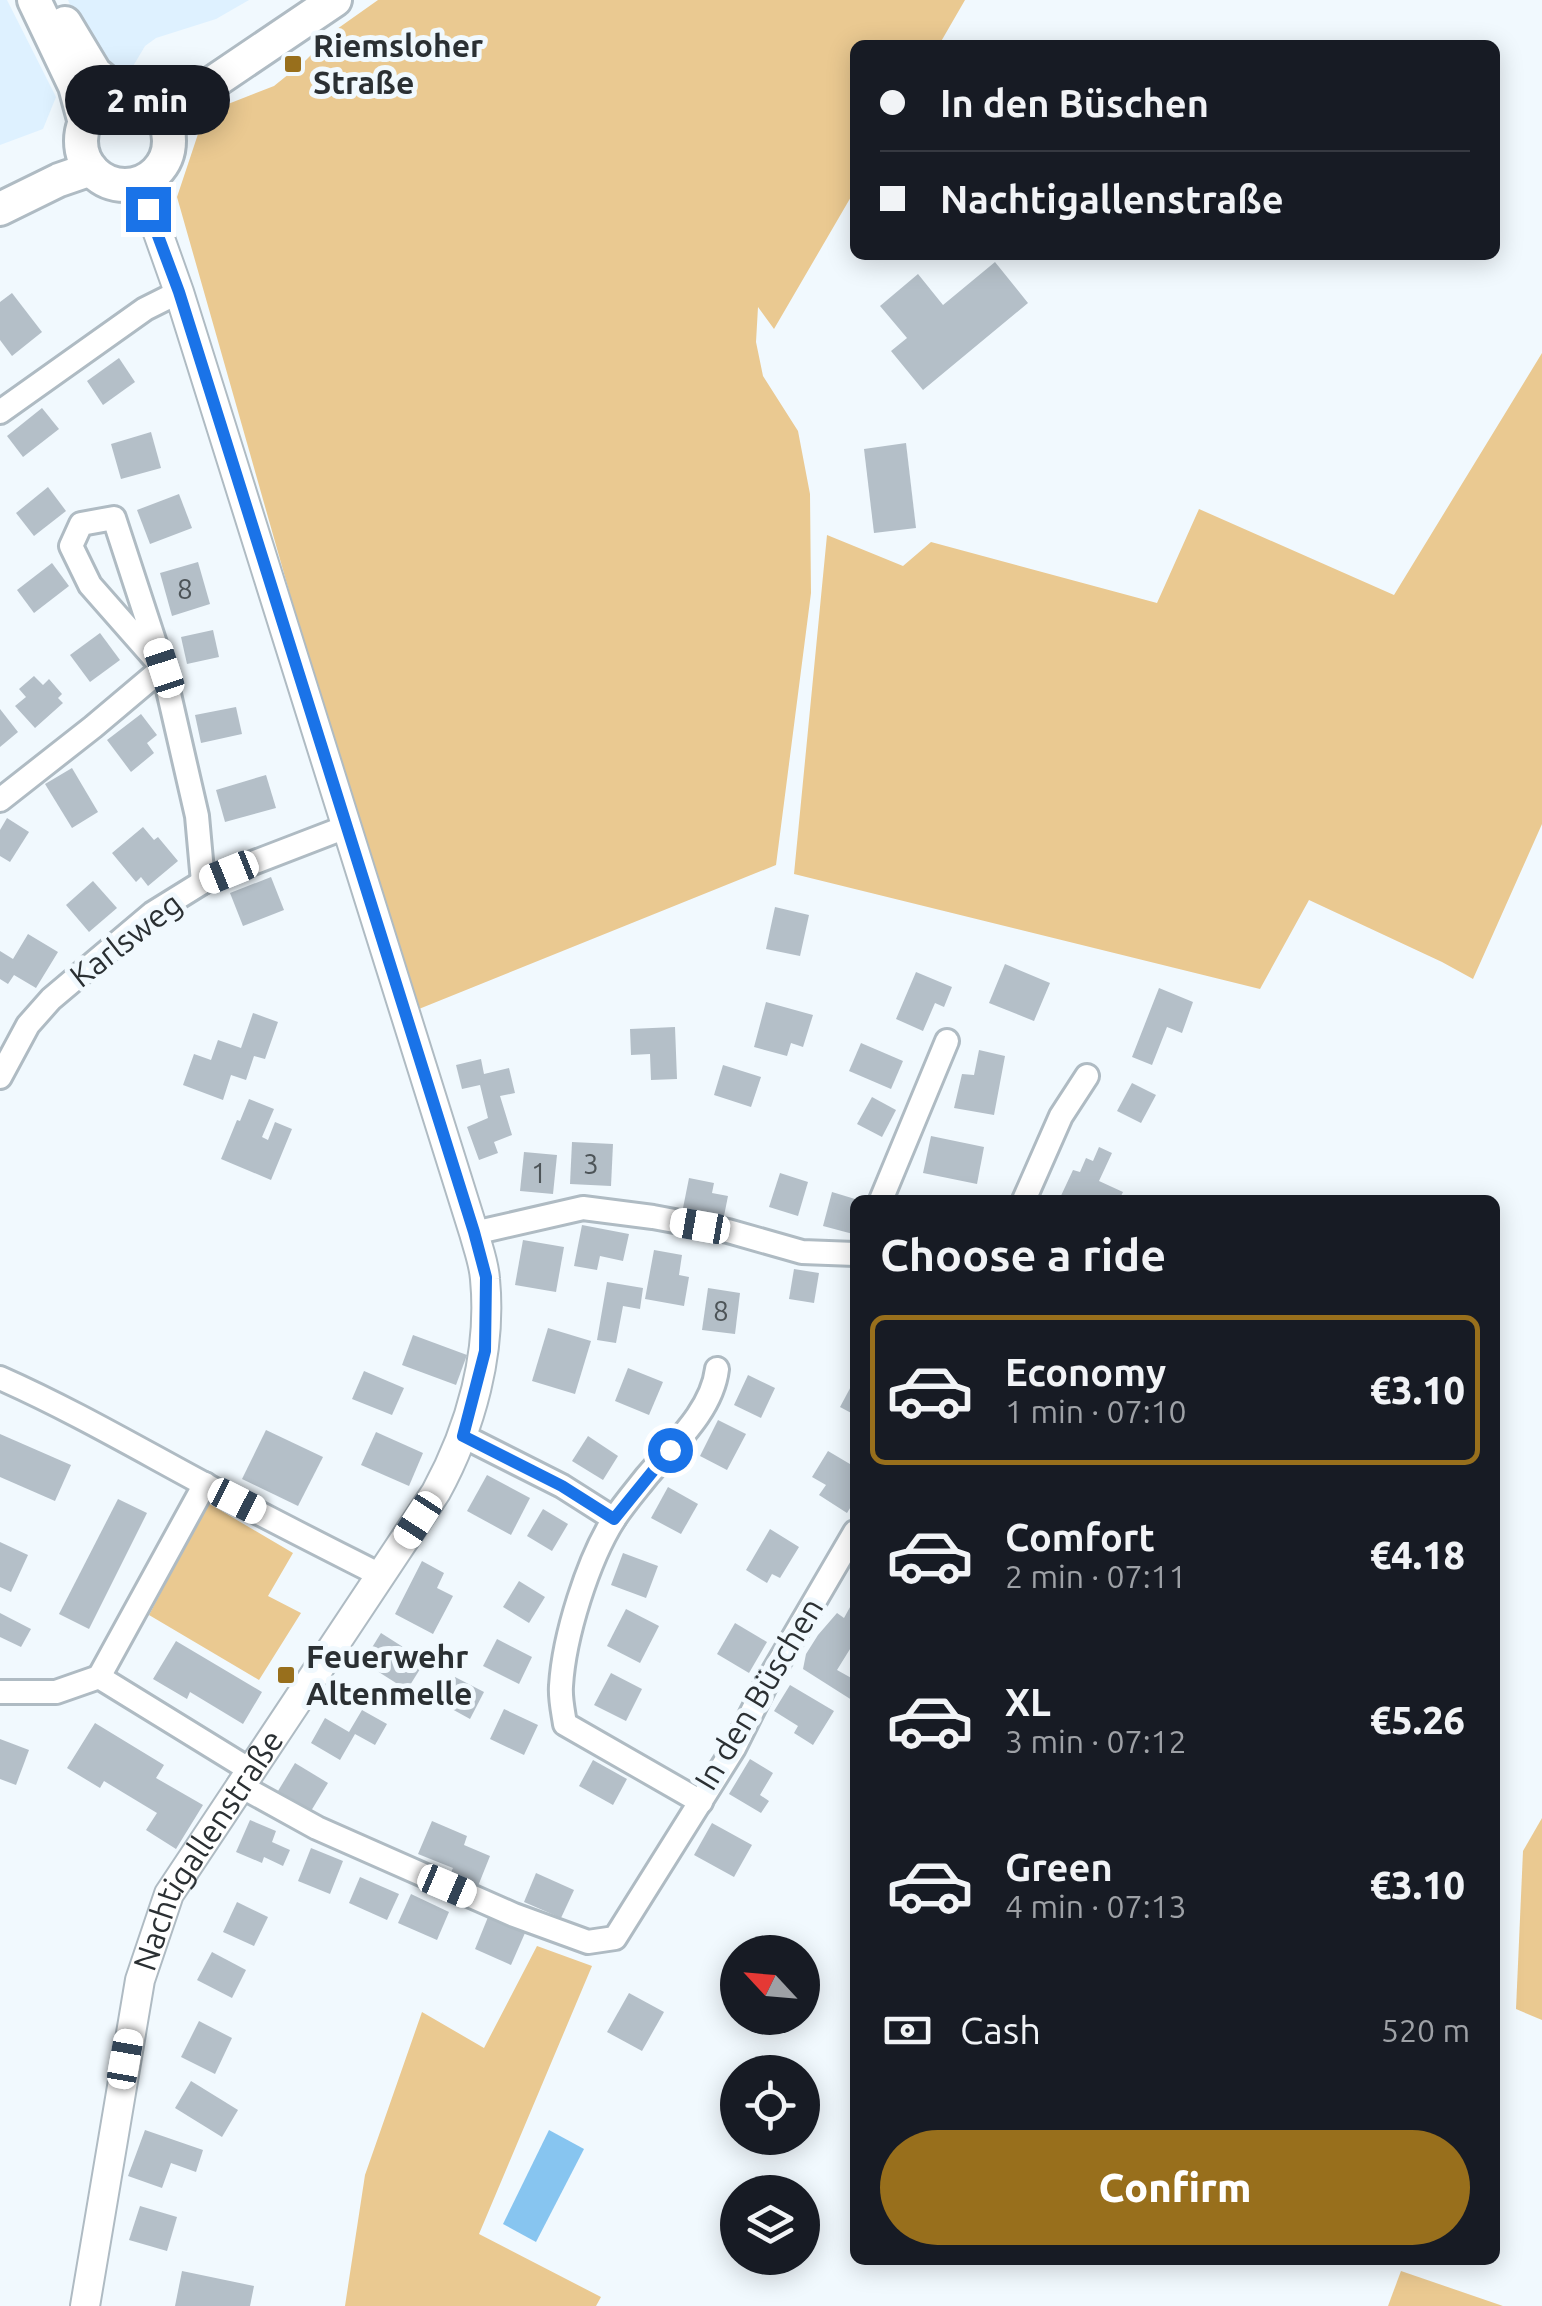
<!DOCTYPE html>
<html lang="en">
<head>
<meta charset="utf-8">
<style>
	body { margin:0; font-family:Ubuntu,sans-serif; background:#242831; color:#f1f3f6; height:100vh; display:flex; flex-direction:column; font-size:38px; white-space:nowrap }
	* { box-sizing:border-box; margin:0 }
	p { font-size:32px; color:#9ea1a6 }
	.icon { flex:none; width:55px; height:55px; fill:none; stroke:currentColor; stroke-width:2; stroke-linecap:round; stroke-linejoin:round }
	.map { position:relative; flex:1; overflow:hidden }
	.panel { position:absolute; left:850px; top:1195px; width:650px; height:1070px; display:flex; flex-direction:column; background:#171b24; border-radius:15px; box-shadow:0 5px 25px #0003 }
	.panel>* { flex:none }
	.hud { position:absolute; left:850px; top:40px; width:650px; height:220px; border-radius:15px; box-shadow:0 5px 25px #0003; display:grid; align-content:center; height:220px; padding:0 30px; background:#171b24 }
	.needle { width:65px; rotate:296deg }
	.controls { position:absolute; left:720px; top:1935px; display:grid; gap:20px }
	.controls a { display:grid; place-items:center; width:100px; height:100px; border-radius:50%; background:#171b24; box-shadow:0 5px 25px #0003; font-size:50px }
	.end { position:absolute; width:45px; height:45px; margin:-22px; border:12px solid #1a73e8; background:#fff; box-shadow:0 0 0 5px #fff }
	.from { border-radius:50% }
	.bubble { position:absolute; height:70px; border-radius:35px; background:#171b24; box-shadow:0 5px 25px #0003; font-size:32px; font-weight:800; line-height:70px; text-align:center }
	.car { position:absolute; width:30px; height:60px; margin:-30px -15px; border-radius:12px; box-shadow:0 0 8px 2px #0007; background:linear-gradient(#fff 24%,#345 0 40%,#fff 0 76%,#345 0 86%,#fff 0) }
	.hud b { display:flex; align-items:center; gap:35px; height:95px; font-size:38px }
	.hud b+b { border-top:2px solid #363941 }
	.hud i { width:25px; height:25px; background:#f1f3f6 }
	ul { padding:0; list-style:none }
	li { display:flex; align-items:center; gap:30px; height:150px; margin:0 20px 15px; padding:0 10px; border:5px solid transparent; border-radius:15px }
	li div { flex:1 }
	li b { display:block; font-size:38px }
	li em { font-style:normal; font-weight:800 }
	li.selected { border-color:#986f1c }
	li>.icon { width:90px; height:90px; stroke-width:1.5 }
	h2 { padding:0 30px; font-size:45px; line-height:120px }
	.pay { display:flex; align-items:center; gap:25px; height:110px; padding:0 30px; font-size:38px }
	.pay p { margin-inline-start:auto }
	.action { display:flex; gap:20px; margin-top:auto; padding:20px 30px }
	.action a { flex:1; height:115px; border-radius:60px; background:#986f1c; color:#fff; font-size:40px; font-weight:800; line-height:115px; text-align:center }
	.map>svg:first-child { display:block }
	.built { fill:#def1ff }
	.green { fill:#eac991 }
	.water { fill:#87c5f0 }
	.building { fill:#b4bfc8 }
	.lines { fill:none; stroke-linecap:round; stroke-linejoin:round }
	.minor-casing { stroke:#afbbc3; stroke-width:28 }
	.tertiary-casing { stroke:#afbbc3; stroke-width:32 }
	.secondary-casing { stroke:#afbbc3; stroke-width:38 }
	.minor { stroke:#fff; stroke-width:22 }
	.tertiary { stroke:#fff; stroke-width:28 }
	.secondary { stroke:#fff; stroke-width:32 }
	.route { stroke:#1a73e8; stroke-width:12 }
	.poi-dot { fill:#986f1c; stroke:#f1f9fe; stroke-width:4 }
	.labels { text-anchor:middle; stroke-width:10; stroke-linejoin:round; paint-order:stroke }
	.number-label { font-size:28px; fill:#4d5458 }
	.poi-label { font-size:32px; font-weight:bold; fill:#2b3033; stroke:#f1f9fe; text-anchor:start }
	.street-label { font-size:32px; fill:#2b3033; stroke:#f1f9fe }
</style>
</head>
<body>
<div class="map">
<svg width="1542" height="2306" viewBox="0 0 1542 2306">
	<rect width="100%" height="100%" fill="#f1f9fe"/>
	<g class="built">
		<path d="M0,0H7L56,97L43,129L0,145Z"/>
		<path d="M68,0H249L216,19L156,38L145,46L129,73L114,65L102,53L75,15Z"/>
	</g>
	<g class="green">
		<path d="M378,0H965L939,45H855V190L774,329L758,307L756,342L763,376L798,431L810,494L811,593L776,865L409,1013L177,197L200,128L228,104L274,86L305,61L337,29Z"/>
		<path d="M1542,353V824L1473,979L1442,962L1309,900L1260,989L794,874L827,535L903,566L931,542L1157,603L1199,509L1394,595Z"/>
		<path d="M208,1503L293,1553L268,1596L301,1613L259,1680L149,1615Z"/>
		<path d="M1542,1818V2020L1516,2009L1523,1851Z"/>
		<path d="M537,1946L592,1966L479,2234L601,2297L596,2306H345L365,2175L422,2012L484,2048Z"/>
		<path d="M1401,2271L1503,2306H1388Z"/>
	</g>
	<path class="water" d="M549,2130L584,2149L536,2242L503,2224Z"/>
	<g class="building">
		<path d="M995,262L1028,303L923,390L891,351L907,338L880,306L918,274L943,305Z"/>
		<path d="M12,293L42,332L12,356L0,340V302Z"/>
		<path d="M119,358L135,382L103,405L87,381Z"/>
		<path d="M42,408L59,429L23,457L7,436Z"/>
		<path d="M151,432L161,468L121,479L111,444Z"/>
		<path d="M906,443L916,528L874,533L864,449Z"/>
		<path d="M48,487L66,511L34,536L16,513Z"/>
		<path d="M179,494L192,528L150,544L137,510Z"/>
		<path d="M198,562L210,604L172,616L160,573Z"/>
		<path d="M52,563L69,586L34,613L17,590Z"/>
		<path d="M213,630L219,657L187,664L181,637Z"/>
		<path d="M100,633L120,660L90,682L70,655Z"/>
		<path d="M34,676L43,685L49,679L62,694L58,698L63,703L35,728L15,706L26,697L19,689Z"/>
		<path d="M236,707L242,734L201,743L195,715Z"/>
		<path d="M0,709L18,732L0,747Z"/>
		<path d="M141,714L157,735L147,743L154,753L131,772L107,740Z"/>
		<path d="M72,768L98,812L72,828L45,784Z"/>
		<path d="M266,775L276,808L225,822L216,790Z"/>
		<path d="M7,818L29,832L10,862L0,856V830Z"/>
		<path d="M143,827L154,840L158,837L178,861L148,886L141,877L136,882L112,853Z"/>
		<path d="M271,877L284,910L243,926L230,893Z"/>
		<path d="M93,881L117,908L89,932L66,905Z"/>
		<path d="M775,907L809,915L800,956L766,949Z"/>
		<path d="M28,934L58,952L36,988L14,975L8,984L0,979V951L13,959Z"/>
		<path d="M1005,964L1050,983L1034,1021L989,1003Z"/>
		<path d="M916,972L952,987L944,1007L935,1003L923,1031L896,1019Z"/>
		<path d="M1159,988L1193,1002L1182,1033L1167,1027L1152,1065L1132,1057Z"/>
		<path d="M766,1002L813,1015L803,1047L791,1043L787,1056L754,1047Z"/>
		<path d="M253,1013L278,1022L265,1059L254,1056L246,1080L231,1075L223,1100L183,1085L194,1054L211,1060L218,1040L241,1048Z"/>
		<path d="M675,1027L677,1079L651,1080L650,1054L631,1055L630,1029Z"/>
		<path d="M861,1043L903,1061L891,1089L849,1071Z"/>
		<path d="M979,1050L1005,1056L994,1115L954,1108L962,1074L974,1075Z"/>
		<path d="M481,1059L484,1074L509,1068L515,1093L500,1096L512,1135L494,1142L498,1153L479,1160L467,1127L488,1118L480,1085L462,1089L456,1065Z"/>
		<path d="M723,1065L761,1077L751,1107L714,1095Z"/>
		<path d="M1132,1083L1156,1095L1141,1123L1117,1111Z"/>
		<path d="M872,1097L896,1110L882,1137L857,1124Z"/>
		<path d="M249,1099L274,1109L262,1137L268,1140L275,1122L292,1129L271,1180L221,1159L237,1120L240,1121Z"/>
		<path d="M931,1136L984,1147L977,1184L923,1173Z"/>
		<path d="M572,1142L613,1144L611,1186L570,1184Z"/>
		<path d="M1099,1147L1112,1153L1099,1181L1123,1192L1119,1200H1059L1073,1170L1080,1172L1086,1158L1093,1161Z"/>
		<path d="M524,1152L557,1155L553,1194L520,1191Z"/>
		<path d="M780,1173L808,1182L798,1216L769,1207Z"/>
		<path d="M689,1178L714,1183L712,1193L728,1196L724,1216L683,1208Z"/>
		<path d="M832,1192L855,1199L853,1234L823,1226Z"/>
		<path d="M582,1225L629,1234L623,1261L600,1256L597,1270L574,1266Z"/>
		<path d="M523,1240L564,1247L556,1292L515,1285Z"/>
		<path d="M654,1250L682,1255L679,1275L689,1277L684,1306L645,1299Z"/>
		<path d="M794,1269L819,1273L814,1303L789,1299Z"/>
		<path d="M607,1282L643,1288L640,1309L623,1306L616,1343L597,1340Z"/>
		<path d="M708,1288L740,1293L735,1334L702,1330Z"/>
		<path d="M548,1328L591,1341L575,1394L532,1381Z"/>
		<path d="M413,1335L467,1355L456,1385L402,1365Z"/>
		<path d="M628,1368L663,1382L649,1415L615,1401Z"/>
		<path d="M364,1371L404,1388L392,1415L352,1399Z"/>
		<path d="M748,1375L775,1388L761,1418L734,1405Z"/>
		<path d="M855,1379V1415L840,1407Z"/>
		<path d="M718,1420L746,1434L727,1470L700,1456Z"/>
		<path d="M266,1430L323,1457L298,1506L242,1479Z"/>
		<path d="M376,1432L423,1453L409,1486L361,1465Z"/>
		<path d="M0,1434L71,1465L55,1501L0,1477Z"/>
		<path d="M588,1436L618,1456L603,1480L572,1461Z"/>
		<path d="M828,1451L855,1467V1500L847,1513L819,1495L826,1485L812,1477Z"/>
		<path d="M487,1475L530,1498L511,1535L467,1511Z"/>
		<path d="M668,1487L698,1504L681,1534L651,1518Z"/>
		<path d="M118,1499L147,1513L89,1629L59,1614Z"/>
		<path d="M543,1509L568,1524L552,1551L527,1536Z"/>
		<path d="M770,1529L799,1547L780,1578L772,1574L767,1583L746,1570Z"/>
		<path d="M0,1542L28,1555L11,1592L0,1587Z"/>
		<path d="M623,1553L658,1566L646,1598L611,1585Z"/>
		<path d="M422,1561L444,1573L437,1588L453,1596L433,1634L395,1614Z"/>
		<path d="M519,1581L545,1597L529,1623L503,1607Z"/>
		<path d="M855,1598V1641L837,1670L855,1680V1702L803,1669L806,1654L818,1635L837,1613L844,1618Z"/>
		<path d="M626,1609L659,1626L640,1663L607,1646Z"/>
		<path d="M0,1613L31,1629L21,1647L0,1637Z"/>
		<path d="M735,1623L767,1642L749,1673L717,1654Z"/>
		<path d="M381,1633L425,1661L407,1690L363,1662Z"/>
		<path d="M497,1639L532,1657L519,1684L483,1666Z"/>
		<path d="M176,1641L262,1692L243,1724L190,1692L187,1699L153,1679Z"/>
		<path d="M611,1673L642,1689L626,1721L594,1705Z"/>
		<path d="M455,1677L484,1692L470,1719L441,1703Z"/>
		<path d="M790,1685L834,1711L813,1745L794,1733L798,1726L774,1711Z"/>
		<path d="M504,1709L538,1725L524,1755L490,1739Z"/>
		<path d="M362,1710L387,1724L375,1745L355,1734L340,1760L311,1743L325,1718L349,1732Z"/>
		<path d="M95,1723L164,1765L156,1778L203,1805L176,1849L146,1830L157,1813L104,1781L100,1788L67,1768Z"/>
		<path d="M0,1739L29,1750L16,1785L0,1779Z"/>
		<path d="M750,1759L773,1773L760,1795L769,1801L761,1813L729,1794Z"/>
		<path d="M593,1760L627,1779L613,1805L579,1786Z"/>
		<path d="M295,1763L328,1783L311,1811L278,1791Z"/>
		<path d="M250,1820L276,1831L272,1842L290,1850L283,1866L264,1857L262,1863L236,1852Z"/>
		<path d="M432,1821L467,1836L464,1845L490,1856L478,1886L450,1874L453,1868L418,1854Z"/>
		<path d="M712,1823L752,1845L734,1877L694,1855Z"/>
		<path d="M311,1848L343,1861L330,1894L298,1881Z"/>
		<path d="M536,1873L574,1890L561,1918L524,1902Z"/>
		<path d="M360,1877L399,1894L387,1920L349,1903Z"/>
		<path d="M411,1894L449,1912L437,1940L398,1923Z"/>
		<path d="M237,1902L268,1917L254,1946L223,1932Z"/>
		<path d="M488,1917L525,1933L511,1965L475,1949Z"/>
		<path d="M212,1952L246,1970L232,1998L197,1980Z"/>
		<path d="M629,1993L664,2012L642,2051L607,2032Z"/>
		<path d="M199,2021L232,2038L215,2074L181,2057Z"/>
		<path d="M191,2081L238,2110L222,2137L175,2108Z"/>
		<path d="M145,2130L203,2150L196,2172L171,2163L162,2188L128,2176Z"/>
		<path d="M140,2206L177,2217L167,2251L129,2240Z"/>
		<path d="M182,2271L254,2286L250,2306H175Z"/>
	</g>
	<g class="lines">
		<g class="minor-casing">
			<g id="minor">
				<path d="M0,412L145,309L179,292"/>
				<path d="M0,800L93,727L163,668L90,585L71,546L81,524L114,518L163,668L197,816L203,882"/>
				<path d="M0,1077L28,1025L51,999L153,913L203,882L346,827"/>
				<path d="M881,1200L947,1041"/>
				<path d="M1024,1200L1061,1116L1087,1076"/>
				<path d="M474,1233L583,1208L653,1217L728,1231L802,1252L855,1254"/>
				<path d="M0,1378C70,1409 137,1448 204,1484C263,1516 323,1546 382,1576"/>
				<path d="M463,1436L562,1486L614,1519"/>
				<path d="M99,1677L205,1484"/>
				<path d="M0,1692H56L99,1677L250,1770"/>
				<path d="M239,1785L317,1828L514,1915L588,1942L615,1938L734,1748L765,1686L855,1532"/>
				<path d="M701,1802L565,1724C563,1711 560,1698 561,1686C564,1636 588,1560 614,1519C624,1504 636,1490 647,1476C673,1445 712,1411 717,1369"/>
			</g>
		</g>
		<g class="tertiary-casing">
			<g id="tertiary">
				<path id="s1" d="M85,2306L140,1980L169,1894L436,1492C471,1428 492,1352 485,1279C484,1263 478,1248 474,1233L179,292L140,182"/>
			</g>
		</g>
		<g class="secondary-casing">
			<g id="secondary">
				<path d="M34,0L75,86L85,123"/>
				<path d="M65,23L95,73L124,97"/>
				<circle cx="125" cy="141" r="44"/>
				<path d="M162,117L335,0"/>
				<path d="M0,209L59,180L91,169"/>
			</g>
		</g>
		<use href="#minor" class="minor"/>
		<use href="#tertiary" class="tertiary"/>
		<use href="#secondary" class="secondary"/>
	</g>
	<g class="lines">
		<path class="route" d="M148,209L179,292L474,1232L486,1277L485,1351L463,1436L562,1486L614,1519L670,1450"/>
	</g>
	<g class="poi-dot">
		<rect x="283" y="54" width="20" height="20" rx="5"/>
		<rect x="276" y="1665" width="20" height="20" rx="5"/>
	</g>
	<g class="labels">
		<g class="number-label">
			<text x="185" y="599">8</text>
			<text x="591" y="1174">3</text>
			<text x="539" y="1183">1</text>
			<text x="721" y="1321">8</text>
		</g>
		<g class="poi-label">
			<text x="313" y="57">Riemsloher<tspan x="313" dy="37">Straße</tspan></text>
			<text x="306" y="1668">Feuerwehr<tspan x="306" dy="37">Altenmelle</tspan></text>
		</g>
		<g class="street-label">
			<text transform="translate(126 940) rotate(-38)" y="11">Karlsweg</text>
			<text transform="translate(759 1694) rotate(-59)" y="11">In den Büschen</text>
			<text dy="11" stroke="none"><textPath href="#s1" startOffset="478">Nachtigallenstraße</textPath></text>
		</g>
	</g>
</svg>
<div class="controls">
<a><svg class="needle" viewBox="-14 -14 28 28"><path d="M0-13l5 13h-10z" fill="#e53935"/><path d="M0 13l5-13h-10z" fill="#9ea1a6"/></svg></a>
<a><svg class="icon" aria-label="locate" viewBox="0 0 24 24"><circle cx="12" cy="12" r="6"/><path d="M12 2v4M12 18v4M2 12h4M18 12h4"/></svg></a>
<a><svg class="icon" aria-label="layers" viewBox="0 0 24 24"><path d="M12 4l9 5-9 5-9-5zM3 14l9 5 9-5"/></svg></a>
</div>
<i class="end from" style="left:670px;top:1450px"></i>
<i class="end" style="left:148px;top:209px"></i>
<div class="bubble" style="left:65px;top:65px;width:165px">2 min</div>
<i class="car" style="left:164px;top:668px;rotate:342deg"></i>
<i class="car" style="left:229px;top:872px;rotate:248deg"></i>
<i class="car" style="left:700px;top:1226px;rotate:280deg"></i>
<i class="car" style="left:237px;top:1501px;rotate:117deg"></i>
<i class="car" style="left:418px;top:1520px;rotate:213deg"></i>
<i class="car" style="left:447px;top:1886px;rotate:113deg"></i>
<i class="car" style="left:125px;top:2059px;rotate:10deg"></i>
<div class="hud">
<b><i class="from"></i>In den Büschen</b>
<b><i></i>Nachtigallenstraße</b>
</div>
<section class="panel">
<h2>Choose a ride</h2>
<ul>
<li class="selected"><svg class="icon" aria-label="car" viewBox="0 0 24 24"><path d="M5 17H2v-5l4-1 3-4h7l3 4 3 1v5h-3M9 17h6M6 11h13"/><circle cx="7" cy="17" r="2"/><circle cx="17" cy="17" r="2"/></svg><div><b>Economy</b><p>1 min · 07:10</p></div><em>€3.10</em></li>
<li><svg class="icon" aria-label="car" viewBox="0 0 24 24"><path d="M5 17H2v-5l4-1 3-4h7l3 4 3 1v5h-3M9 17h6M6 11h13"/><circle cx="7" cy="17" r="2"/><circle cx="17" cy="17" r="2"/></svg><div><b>Comfort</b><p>2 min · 07:11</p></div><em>€4.18</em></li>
<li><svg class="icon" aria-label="car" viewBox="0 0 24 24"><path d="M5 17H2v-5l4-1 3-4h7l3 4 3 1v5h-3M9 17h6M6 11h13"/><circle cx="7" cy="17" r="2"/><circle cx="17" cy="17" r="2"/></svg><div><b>XL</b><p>3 min · 07:12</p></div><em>€5.26</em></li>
<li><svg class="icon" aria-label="car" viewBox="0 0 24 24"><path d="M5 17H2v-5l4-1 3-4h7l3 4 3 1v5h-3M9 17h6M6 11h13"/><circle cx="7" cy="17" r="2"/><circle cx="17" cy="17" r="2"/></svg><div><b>Green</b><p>4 min · 07:13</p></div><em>€3.10</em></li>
</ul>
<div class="pay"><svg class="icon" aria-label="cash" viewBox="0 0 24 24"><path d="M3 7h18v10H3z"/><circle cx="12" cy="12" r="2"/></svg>Cash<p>520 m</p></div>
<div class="action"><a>Confirm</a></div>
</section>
</div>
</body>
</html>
